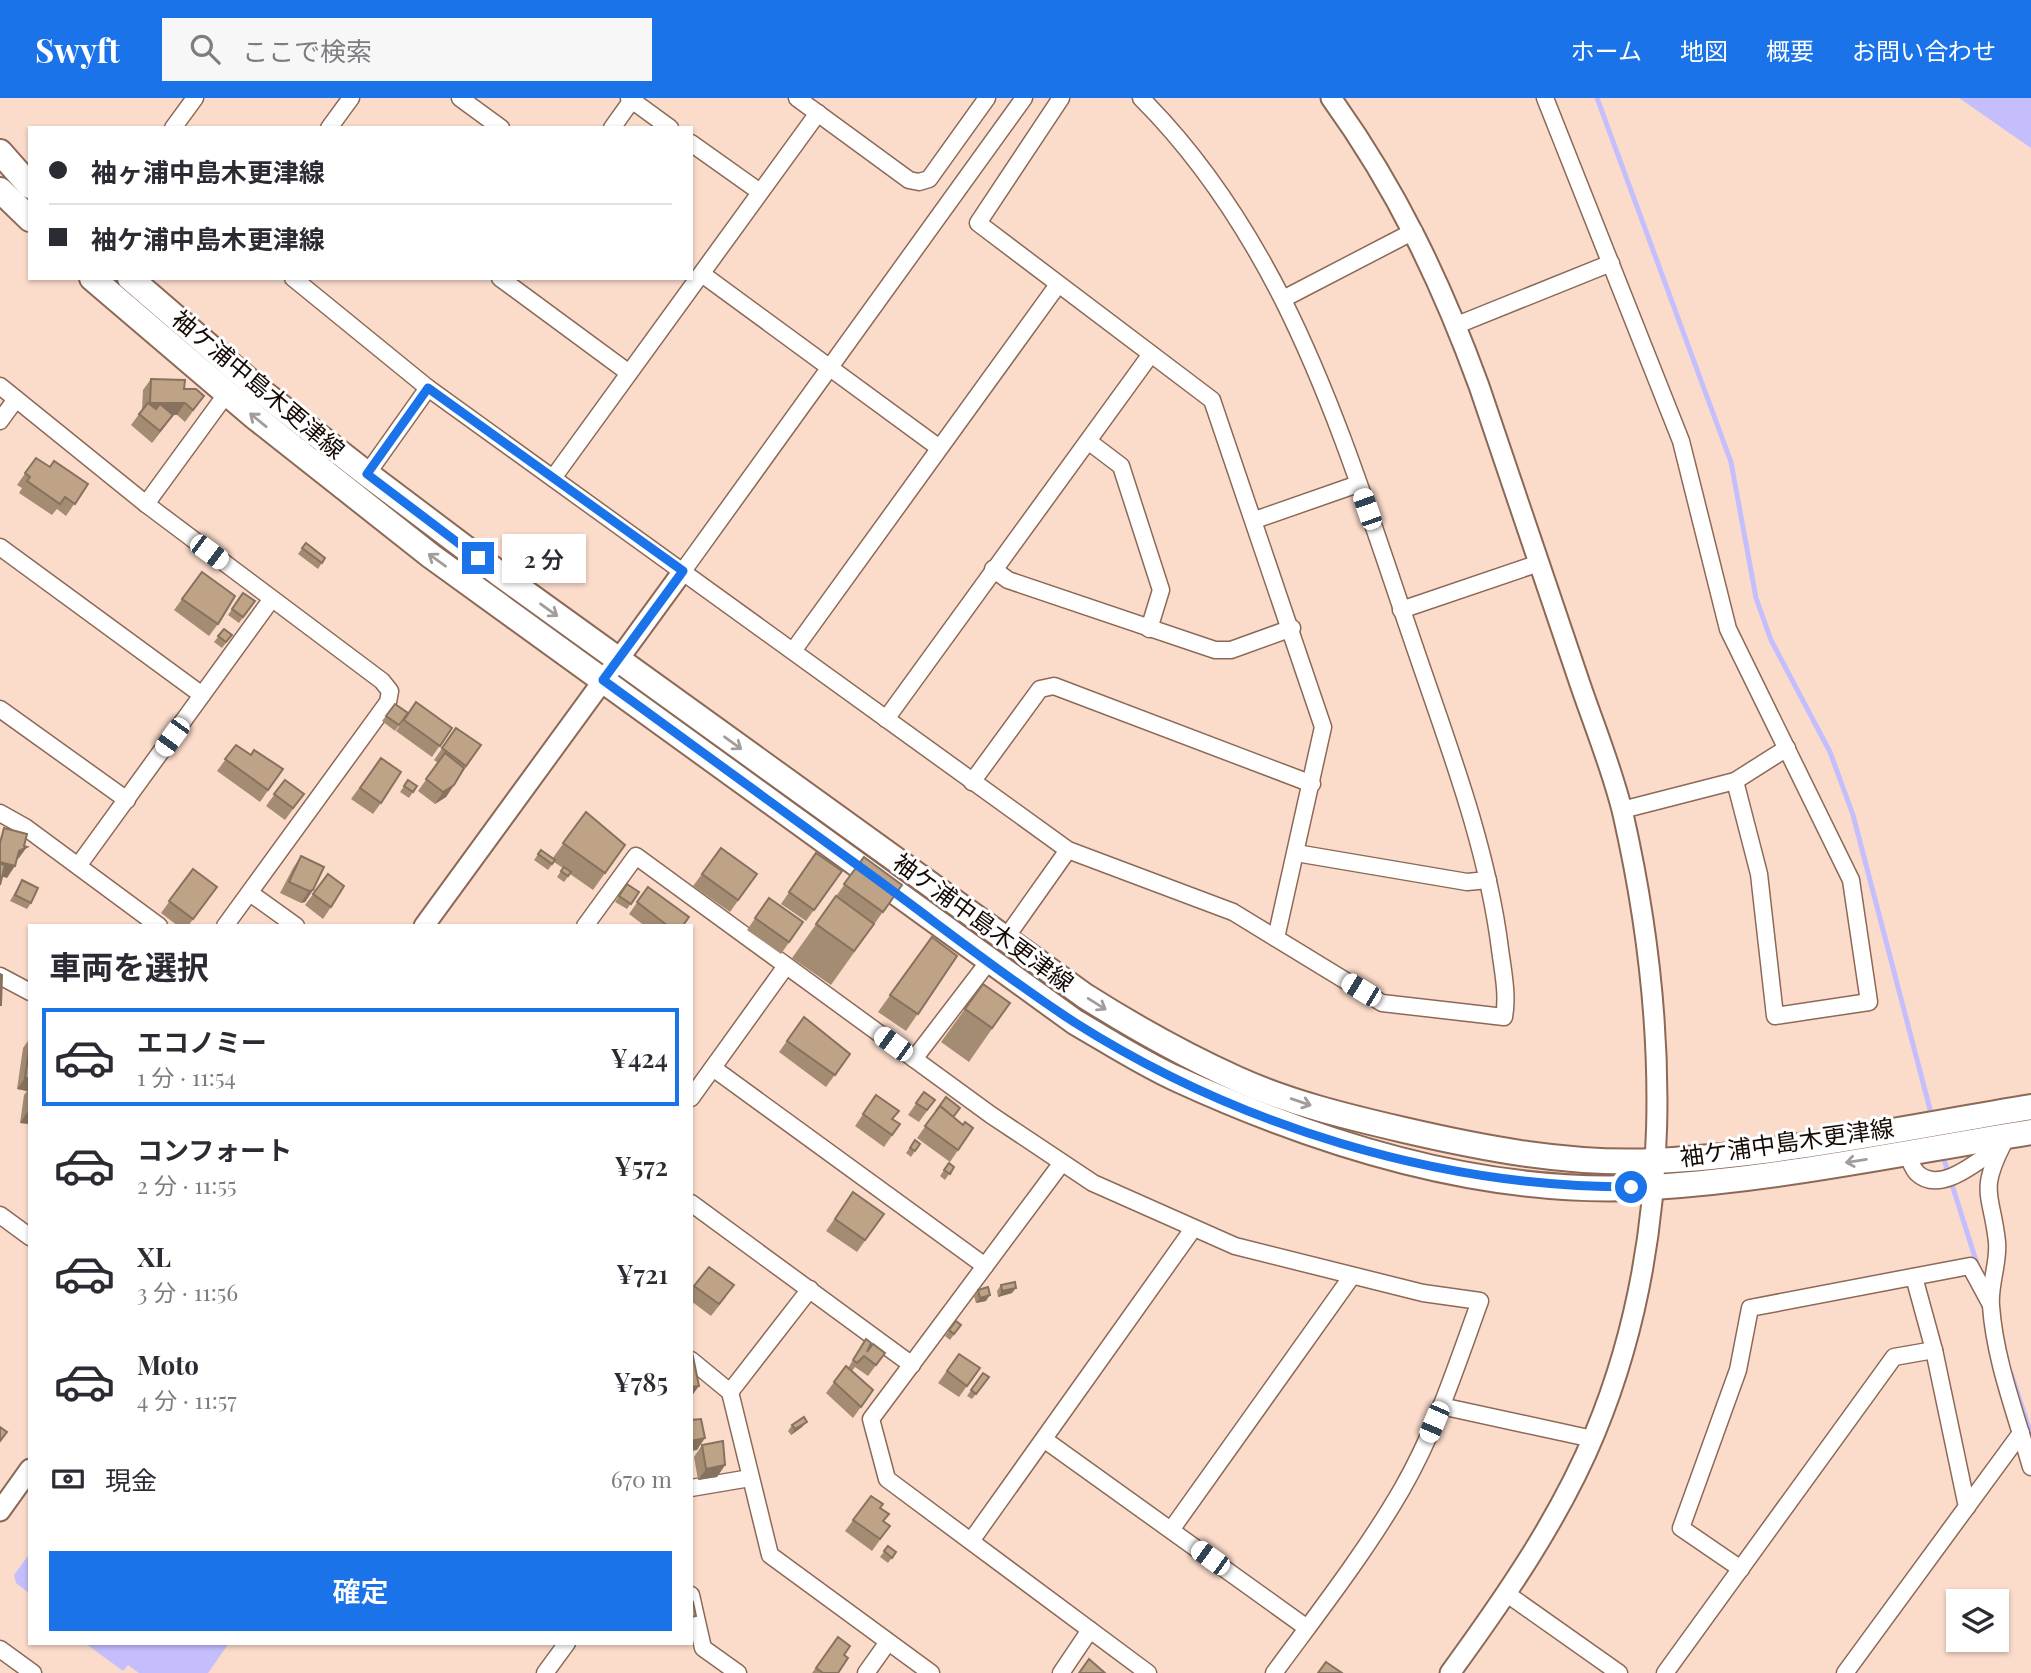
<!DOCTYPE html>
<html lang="ja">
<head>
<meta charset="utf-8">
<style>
	body { margin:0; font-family:"Playfair Display","Noto Sans JP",serif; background:#f7f7f7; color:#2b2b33; height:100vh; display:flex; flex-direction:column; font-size:26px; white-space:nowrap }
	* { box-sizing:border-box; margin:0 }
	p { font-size:23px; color:#7c7c81 }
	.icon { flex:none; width:38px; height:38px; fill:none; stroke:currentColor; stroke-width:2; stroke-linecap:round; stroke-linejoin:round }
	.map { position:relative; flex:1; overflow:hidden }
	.details { position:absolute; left:28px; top:826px; width:665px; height:721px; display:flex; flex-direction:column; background:#fff; border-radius:0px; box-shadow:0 2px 5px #0004 }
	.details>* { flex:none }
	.banner { position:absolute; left:28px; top:28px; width:665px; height:154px; border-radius:0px; box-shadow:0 2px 5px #0004; display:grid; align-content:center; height:154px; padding:0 21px; background:#fff }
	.buttons { position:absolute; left:1946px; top:1491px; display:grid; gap:14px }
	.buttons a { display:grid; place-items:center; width:63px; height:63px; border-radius:0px; background:#fff; box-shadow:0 2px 5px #0004; font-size:35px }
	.end { position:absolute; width:32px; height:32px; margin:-16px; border:9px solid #1a73e8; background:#fff; box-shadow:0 0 0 4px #fff }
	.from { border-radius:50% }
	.bubble { position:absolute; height:49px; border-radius:0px; background:#fff; box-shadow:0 2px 5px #0004; font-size:23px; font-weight:600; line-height:49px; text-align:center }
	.car { position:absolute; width:21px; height:42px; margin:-21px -10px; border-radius:9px; box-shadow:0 0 5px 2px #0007; background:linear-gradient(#fff 24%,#345 0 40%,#fff 0 76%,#345 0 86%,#fff 0) }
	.banner b { display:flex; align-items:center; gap:24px; height:66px; font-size:26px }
	.banner b+b { border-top:2px solid #e1e1e2 }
	.banner i { width:18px; height:18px; background:#2b2b33 }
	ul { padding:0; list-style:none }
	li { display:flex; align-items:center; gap:21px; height:98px; margin:0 14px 10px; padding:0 7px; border:4px solid transparent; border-radius:0px }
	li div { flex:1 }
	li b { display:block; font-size:26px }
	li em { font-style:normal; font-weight:600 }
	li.on { border-color:#1a73e8 }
	li>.icon { width:63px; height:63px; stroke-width:1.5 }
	h2 { padding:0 21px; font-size:32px; line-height:84px }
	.pay { display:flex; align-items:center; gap:18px; height:77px; padding:0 21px; font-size:26px }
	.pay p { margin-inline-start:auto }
	.button { display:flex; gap:14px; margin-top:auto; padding:14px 21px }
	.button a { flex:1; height:80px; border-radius:0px; background:#1a73e8; color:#fff; font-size:28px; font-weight:600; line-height:80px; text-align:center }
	header { display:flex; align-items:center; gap:42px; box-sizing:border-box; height:98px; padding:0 35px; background:#1a73e8; color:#fff }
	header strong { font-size:33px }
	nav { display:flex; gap:38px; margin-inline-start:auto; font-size:24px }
	.search { width:490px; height:63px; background:#f7f7f7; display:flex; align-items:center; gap:18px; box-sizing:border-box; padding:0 24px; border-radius:0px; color:#7c7c81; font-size:26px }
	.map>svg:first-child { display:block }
	.water { fill:#c4befd }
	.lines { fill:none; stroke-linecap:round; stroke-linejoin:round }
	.stream { stroke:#c4befd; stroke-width:5 }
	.minor-casing { stroke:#8c6957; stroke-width:19 }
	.tertiary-casing { stroke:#8c6957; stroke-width:23 }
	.primary-casing { stroke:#8c6957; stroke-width:28 }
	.minor { stroke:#fff; stroke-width:16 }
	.tertiary { stroke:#fff; stroke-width:19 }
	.primary { stroke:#fff; stroke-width:24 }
	.wall { fill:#a48c73 }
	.shaded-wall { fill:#86725e }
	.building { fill:#bfa386; stroke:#86725e; stroke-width:2 }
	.oneway { stroke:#a29d9b }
	.route { stroke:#1a73e8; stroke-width:9 }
	.labels { text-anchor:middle; stroke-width:6; stroke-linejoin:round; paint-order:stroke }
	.street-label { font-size:24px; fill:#160a04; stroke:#fff }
</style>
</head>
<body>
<header>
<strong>Swyft</strong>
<div class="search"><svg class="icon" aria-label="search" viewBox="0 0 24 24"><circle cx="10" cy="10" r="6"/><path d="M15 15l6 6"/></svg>ここで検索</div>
<nav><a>ホーム</a><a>地図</a><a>概要</a><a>お問い合わせ</a></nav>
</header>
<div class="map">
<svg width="2031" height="1575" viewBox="0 0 2031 1575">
	<rect width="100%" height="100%" fill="#fbdccb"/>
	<g class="water">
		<path d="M1959,0H2031V50Z"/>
		<path d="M30,1455V1496L16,1485L14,1477Z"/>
		<path d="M85,1545H229L208,1575H139L128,1567L123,1573Z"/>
	</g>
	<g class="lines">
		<g class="stream">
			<path d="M1597,0L1731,364L1756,500L1771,542L1830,654L1853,717L1932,1019"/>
			<path d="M1942,1055L1978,1169"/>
			<path d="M2011,1275L2031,1336"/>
		</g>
		<g class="minor-casing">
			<g id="minor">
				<path d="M460,0L501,30"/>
				<path d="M629,0L670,30"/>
				<path d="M797,0L909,82L919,84L929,81L987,0"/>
				<path d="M1061,0L978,125L1212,302L1323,629L1276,840"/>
				<path d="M1545,0L1681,343L1728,531L1851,782L1869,904L1775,918L1759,776L1735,683"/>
				<path d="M173,30L195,0"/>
				<path d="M329,30L351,0"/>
				<path d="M612,30L632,2"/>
				<path d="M691,45L760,94"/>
				<path d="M702,176L938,349"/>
				<path d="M293,180L428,290L1068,752L1233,814L1382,905L1504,919C1508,897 1503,874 1500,851C1487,747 1448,647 1414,547C1374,431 1338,312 1283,202C1246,129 1199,58 1141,0"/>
				<path d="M500,180L629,275"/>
				<path d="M1283,201L1414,133"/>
				<path d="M1457,227L1611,165"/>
				<path d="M0,288L146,406L382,583L390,593L388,604L225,828"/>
				<path d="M0,323L16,301"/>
				<path d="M1088,343L1121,368L1161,492L1149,531"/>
				<path d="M367,376L428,290"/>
				<path d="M553,380L818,15"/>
				<path d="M146,406L227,295"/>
				<path d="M1255,422L1358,386"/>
				<path d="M0,449L202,597"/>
				<path d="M993,471L1008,482L1215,552H1231L1292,530"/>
				<path d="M683,473L1024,0"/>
				<path d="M1401,512L1539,465"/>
				<path d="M793,553L1057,188"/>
				<path d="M0,611L127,702"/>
				<path d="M886,621L1151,256"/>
				<path d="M972,684L1040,591L1054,588L1312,686"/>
				<path d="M1622,712L1735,683L1787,650"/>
				<path d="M0,715L25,729L159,828"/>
				<path d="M1296,755L1467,784L1488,782"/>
				<path d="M78,768L271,502"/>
				<path d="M250,795L296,828"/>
				<path d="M585,828L636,758L991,1017L1093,1085L1235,1148L1423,1195L1480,1203C1457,1266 1436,1332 1402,1391C1365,1455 1318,1515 1274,1575"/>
				<path d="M1005,841L1068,752"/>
				<path d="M0,878L30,894"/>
				<path d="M914,961L989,863"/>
				<path d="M713,970L985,1168"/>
				<path d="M691,1000L786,868"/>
				<path d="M2003,1046C1978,1095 1992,1096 1997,1144C1999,1165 1989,1187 1991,1208C1995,1263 2016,1316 2031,1369"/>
				<path d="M1906,1055C1910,1061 1912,1070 1917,1075C1941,1098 1981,1060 2002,1047"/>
				<path d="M1061,1066L871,1321L887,1381L1148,1575"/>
				<path d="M691,1105L912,1267"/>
				<path d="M0,1117L30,1139"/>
				<path d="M1914,1179L1934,1252L1967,1409"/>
				<path d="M691,1262L730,1294L770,1457L931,1575"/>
				<path d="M730,1294L810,1191"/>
				<path d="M1441,1308L1593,1341"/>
				<path d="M1045,1342L1307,1530"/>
				<path d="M691,1390L750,1380"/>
				<path d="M1171,1432L1352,1178"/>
				<path d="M971,1443L1193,1131"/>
				<path d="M1741,1471L1681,1430L1738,1272L1750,1210L1970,1168L1990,1205"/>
				<path d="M1507,1496L1619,1575"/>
				<path d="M691,1497L703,1550L738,1575"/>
				<path d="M0,1551L33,1575"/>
				<path d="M545,1575L567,1545"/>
				<path d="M866,1575L888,1544"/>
				<path d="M1061,1575L1090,1532"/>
				<path d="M1665,1575L1894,1259L1934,1252"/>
				<path d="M1845,1575L2021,1335"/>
			</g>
		</g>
		<g class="tertiary-casing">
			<g id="tertiary">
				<path d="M1331,0C1396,90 1441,184 1479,288C1512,385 1545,483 1578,580C1593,625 1612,670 1623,716C1669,919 1676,1140 1595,1335C1560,1420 1504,1501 1450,1575"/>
				<path d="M424,828L683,473"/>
				<path d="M0,1413L30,1371"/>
			</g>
		</g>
		<g class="primary-casing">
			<g id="primary">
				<path d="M0,54L30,88"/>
				<path d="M0,92L30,121"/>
				<path d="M92,180L255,319L431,458L1075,924C1108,943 1142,965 1177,981C1323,1048 1490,1100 1653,1089C1780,1081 1906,1054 2031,1034"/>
				<path d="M130,180L262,294L367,376L501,477L1085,898C1134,929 1184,957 1237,981C1290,1005 1348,1019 1404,1032C1486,1051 1570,1067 1655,1063C1778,1057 1909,1029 2031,1009"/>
			</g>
		</g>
		<use href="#minor" class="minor"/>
		<use href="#tertiary" class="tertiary"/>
		<use href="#primary" class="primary"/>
	</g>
	<g class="wall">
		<path d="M151,281L204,298L185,324L177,317H173L152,345L131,327L142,312L143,292Z"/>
		<path d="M36,360L50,369L88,386L66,418L57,411L52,417L19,395L22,390L17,387Z"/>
		<path d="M306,445L325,460L318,471L298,456Z"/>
		<path d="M202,474L218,526L209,538L174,512Z"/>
		<path d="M243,495L255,503L239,525L228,517Z"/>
		<path d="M224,531L232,537L222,550L214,544Z"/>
		<path d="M416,604L452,630L432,659L396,633Z"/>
		<path d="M395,606L408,615L395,633L382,623Z"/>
		<path d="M456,630L481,647L446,699L435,706L418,693L438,665L434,662Z"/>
		<path d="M236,647L251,657L283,671L260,704L217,673Z"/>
		<path d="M381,660V705L373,716L351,701Z"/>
		<path d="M285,682L304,696L285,722L266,708Z"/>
		<path d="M408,682L417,688L409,700L400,694Z"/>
		<path d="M586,714L625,747L593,792L570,776L564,784L557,779L563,770L554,764L548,772L534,762L541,752L552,761Z"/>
		<path d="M721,750L757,776L730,814L693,788Z"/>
		<path d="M816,755L842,773L806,823L781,806Z"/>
		<path d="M301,758L313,792L305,804L301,805L280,795L293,770Z"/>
		<path d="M864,759L902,787L831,887L792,860Z"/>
		<path d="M193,771L217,789L188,828H178L161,815Z"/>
		<path d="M328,776L331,809L323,821L305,807Z"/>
		<path d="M22,782L31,805L27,811L10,803Z"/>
		<path d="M627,786L639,794L627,811L615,804Z"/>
		<path d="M648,789L684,826L687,828H645L629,816Z"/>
		<path d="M769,800L803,824L781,856L747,832Z"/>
		<path d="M932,839L957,858L906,933L878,914Z"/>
		<path d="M983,886L1010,905L969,964L941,944Z"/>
		<path d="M804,919L850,956L826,989L779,954Z"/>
		<path d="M30,940V1026L20,1025L24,997L27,993L17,991L23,950Z"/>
		<path d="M924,994L935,1002L919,1024L908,1017Z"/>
		<path d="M876,997L893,1021L900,1026L884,1049L855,1028Z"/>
		<path d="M946,999L953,1019L963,1027L973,1030L950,1064L917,1040Z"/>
		<path d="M915,1042L920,1046L911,1059L906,1055Z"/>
		<path d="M949,1065L954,1069L945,1082L940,1078Z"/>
		<path d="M853,1094L884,1116L857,1154L826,1133Z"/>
		<path d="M709,1169L726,1199L711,1218L691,1203V1192Z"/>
		<path d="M1001,1187L1012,1195L998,1199L997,1193Z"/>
		<path d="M978,1192L986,1203L976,1205L974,1198Z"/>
		<path d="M956,1223L961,1227L950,1242L945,1238Z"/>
		<path d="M866,1241L867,1254L885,1255L868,1278L855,1269L852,1273L873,1292L853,1320L826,1295L846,1268L848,1270Z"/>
		<path d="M959,1256L980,1270L959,1299L938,1285Z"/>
		<path d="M983,1275L989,1279L972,1301L967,1298Z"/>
		<path d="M792,1327L802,1329L791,1337L788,1333Z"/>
		<path d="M702,1347L725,1367L717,1379L698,1382L694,1359Z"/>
		<path d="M871,1398L880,1410L884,1423L890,1428L872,1453L845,1433Z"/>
		<path d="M888,1448L896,1454L888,1465L880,1459Z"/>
		<path d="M838,1539L844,1557L838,1575H812Z"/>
	</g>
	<g class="shaded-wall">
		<path d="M150,305H185L177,317H173L152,345L160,333L142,317Z"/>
		<path d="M454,687L446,699L435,706L443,694Z"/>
		<path d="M27,749L19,760L11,765L19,753Z"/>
		<path d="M0,764L15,768L7,780L0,778Z"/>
		<path d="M313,792L305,804L301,805L309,793Z"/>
		<path d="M25,980H30V989L27,993L17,991Z"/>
		<path d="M28,1013H30V1026L20,1025Z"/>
		<path d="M1016,1190L1012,1195L998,1199L1002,1193Z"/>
		<path d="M990,1197L986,1203L976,1205L980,1200Z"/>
		<path d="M699,1288L691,1299V1289Z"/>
		<path d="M807,1324L802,1329L791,1337L795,1331Z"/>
		<path d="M705,1340L697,1352L691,1353V1343Z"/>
		<path d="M725,1367L717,1379L698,1382L706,1371Z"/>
	</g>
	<g class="building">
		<path d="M151,281L185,282L184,291H196L204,298L193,312L185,305H150Z"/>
		<path d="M148,305L156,311L160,306L173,317L160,333L139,316Z"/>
		<path d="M36,360L50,369L54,363L88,386L75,406L65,399L60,406L27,383L30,379L25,375Z"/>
		<path d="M306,445L325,460L322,465L302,450Z"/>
		<path d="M202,474L235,498L218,526L182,501Z"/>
		<path d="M243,495L255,503L243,519L232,511Z"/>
		<path d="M224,531L232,537L226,544L218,538Z"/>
		<path d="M416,604L452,630L440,648L404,622Z"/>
		<path d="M395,606L408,615L399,627L386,618Z"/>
		<path d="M456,630L481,647L466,668L442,650Z"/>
		<path d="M236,647L251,657L254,652L283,671L268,692L225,661Z"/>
		<path d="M445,655L464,670L454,687L443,694L426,681Z"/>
		<path d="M381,660L401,674L381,705L360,690Z"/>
		<path d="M285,682L304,696L293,710L274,696Z"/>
		<path d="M408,682L417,688L413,694L404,688Z"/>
		<path d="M586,714L625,747L605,775L563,745Z"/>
		<path d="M4,730L27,736L24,748L27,749L19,753L15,768L0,764V745Z"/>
		<path d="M721,750L757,776L738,802L702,776Z"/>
		<path d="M541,752L555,762L552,766L538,756Z"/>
		<path d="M816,755L842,773L814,812L789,794Z"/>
		<path d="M301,758L324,769L313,792L309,793L289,784Z"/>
		<path d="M864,759L902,787L883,814L844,786Z"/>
		<path d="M0,766L5,767L0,787Z"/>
		<path d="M564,769L571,774L568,778L561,773Z"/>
		<path d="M193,771L217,789L193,821L169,803Z"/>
		<path d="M328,776L344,788L331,809L313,796Z"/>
		<path d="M22,782L38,790L31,805L15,797Z"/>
		<path d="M627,786L639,794L631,806L619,798Z"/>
		<path d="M648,789L689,819L684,826L687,828H668L637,804Z"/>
		<path d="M836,798L874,826L854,853L816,826Z"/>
		<path d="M769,800L803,824L789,844L755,820Z"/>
		<path d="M932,839L957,858L918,916L890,897Z"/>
		<path d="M0,876L2,877L1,907H0Z"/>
		<path d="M983,886L1010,905L992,930L965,911Z"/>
		<path d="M804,919L850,956L835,977L787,943Z"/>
		<path d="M30,946V980H25Z"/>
		<path d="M924,994L935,1002L927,1012L916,1005Z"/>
		<path d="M876,997L899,1013L892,1021L900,1026L892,1037L863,1016Z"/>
		<path d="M946,999L960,1010L953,1019L940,1008L936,1013Z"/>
		<path d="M940,1008L963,1027L965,1024L973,1030L958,1052L925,1028Z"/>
		<path d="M915,1042L920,1046L915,1053L910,1050Z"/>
		<path d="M949,1065L954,1069L950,1076L944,1072Z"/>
		<path d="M853,1094L884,1116L865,1142L835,1121Z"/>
		<path d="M709,1169L734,1187L719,1206L694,1188Z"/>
		<path d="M1015,1184L1016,1190L1002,1193L1001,1187Z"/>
		<path d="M988,1189L990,1197L980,1200L978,1192Z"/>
		<path d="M956,1223L961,1227L954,1236L949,1232Z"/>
		<path d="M866,1241L871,1245L867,1254L873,1246L885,1255L876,1267L864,1258L857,1265L853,1262Z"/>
		<path d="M691,1249L699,1288L691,1289Z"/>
		<path d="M959,1256L980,1270L967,1288L947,1273Z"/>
		<path d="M846,1268L873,1292L861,1309L834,1284Z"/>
		<path d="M983,1275L989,1279L976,1296L971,1292Z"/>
		<path d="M804,1319L807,1324L795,1331L792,1327Z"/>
		<path d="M701,1321L705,1340L691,1343V1322Z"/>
		<path d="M0,1329L7,1334L0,1343Z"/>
		<path d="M723,1343L725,1367L706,1371L702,1347Z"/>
		<path d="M871,1398L883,1406L880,1410L889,1416L883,1423L890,1428L880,1441L853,1422Z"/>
		<path d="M888,1448L896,1454L892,1460L884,1453Z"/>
		<path d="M693,1504L696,1518L691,1519V1505Z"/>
		<path d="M838,1539L850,1548L844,1557L848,1560L838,1575H823L816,1570Z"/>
		<path d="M1089,1561L1105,1575H1079Z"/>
		<path d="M1326,1564L1342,1575H1318Z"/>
	</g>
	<defs><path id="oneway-shaft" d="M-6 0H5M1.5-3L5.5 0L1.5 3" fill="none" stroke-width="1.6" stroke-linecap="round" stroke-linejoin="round" transform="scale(1.75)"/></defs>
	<g class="oneway">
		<use href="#oneway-shaft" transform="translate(258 322) rotate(-141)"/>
		<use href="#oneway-shaft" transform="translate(437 462) rotate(-144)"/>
		<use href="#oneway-shaft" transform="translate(549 512) rotate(36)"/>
		<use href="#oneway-shaft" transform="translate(733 645) rotate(36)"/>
		<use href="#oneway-shaft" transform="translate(1097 906) rotate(32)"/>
		<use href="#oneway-shaft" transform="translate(1301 1004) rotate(19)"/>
		<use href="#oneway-shaft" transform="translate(1856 1063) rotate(171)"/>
	</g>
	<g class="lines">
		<path class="route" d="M478,460L367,376L428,290L683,473L603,582C688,644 774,706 860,769C931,820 1000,876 1074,924C1238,1028 1437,1089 1631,1089"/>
	</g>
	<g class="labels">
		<g class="street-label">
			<text transform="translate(258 287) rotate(40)" y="8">袖ケ浦中島木更津線</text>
			<text transform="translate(983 825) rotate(36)" y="8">袖ケ浦中島木更津線</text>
			<text transform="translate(1787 1045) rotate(-8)" y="8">袖ケ浦中島木更津線</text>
		</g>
	</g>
</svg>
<div class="buttons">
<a><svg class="icon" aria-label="layers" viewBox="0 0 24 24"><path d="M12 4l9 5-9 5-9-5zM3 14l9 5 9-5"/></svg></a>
</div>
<i class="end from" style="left:1631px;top:1089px"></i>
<i class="end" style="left:478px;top:460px"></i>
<div class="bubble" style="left:502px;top:436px;width:84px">2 分</div>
<i class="car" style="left:1367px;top:411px;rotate:341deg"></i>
<i class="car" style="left:209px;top:454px;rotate:127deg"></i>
<i class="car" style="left:172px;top:639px;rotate:216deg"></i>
<i class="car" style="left:1361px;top:892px;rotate:301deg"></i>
<i class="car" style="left:893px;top:946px;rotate:306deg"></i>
<i class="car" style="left:1434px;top:1324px;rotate:203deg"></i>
<i class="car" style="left:1210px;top:1460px;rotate:306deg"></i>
<div class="banner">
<b><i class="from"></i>袖ヶ浦中島木更津線</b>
<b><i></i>袖ケ浦中島木更津線</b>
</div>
<section class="details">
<h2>車両を選択</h2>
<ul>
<li class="on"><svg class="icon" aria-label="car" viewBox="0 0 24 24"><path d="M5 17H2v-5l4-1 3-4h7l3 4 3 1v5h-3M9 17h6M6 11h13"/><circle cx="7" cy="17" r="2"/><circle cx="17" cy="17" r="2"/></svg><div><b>エコノミー</b><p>1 分 · 11:54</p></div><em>¥424</em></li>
<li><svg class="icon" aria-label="car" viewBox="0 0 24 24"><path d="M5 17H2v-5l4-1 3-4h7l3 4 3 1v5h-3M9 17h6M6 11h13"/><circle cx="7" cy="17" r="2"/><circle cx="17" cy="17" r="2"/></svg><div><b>コンフォート</b><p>2 分 · 11:55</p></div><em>¥572</em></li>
<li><svg class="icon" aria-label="car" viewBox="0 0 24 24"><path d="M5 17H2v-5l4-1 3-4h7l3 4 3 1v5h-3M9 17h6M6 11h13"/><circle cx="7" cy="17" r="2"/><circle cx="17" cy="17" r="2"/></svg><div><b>XL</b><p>3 分 · 11:56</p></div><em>¥721</em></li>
<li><svg class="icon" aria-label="car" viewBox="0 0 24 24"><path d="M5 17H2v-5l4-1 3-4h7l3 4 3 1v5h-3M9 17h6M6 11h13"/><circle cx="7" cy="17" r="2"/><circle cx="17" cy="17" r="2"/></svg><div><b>Moto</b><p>4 分 · 11:57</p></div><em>¥785</em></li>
</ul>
<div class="pay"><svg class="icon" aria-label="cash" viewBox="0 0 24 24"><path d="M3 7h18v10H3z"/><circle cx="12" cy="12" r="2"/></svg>現金<p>670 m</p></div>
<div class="button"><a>確定</a></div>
</section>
</div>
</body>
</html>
